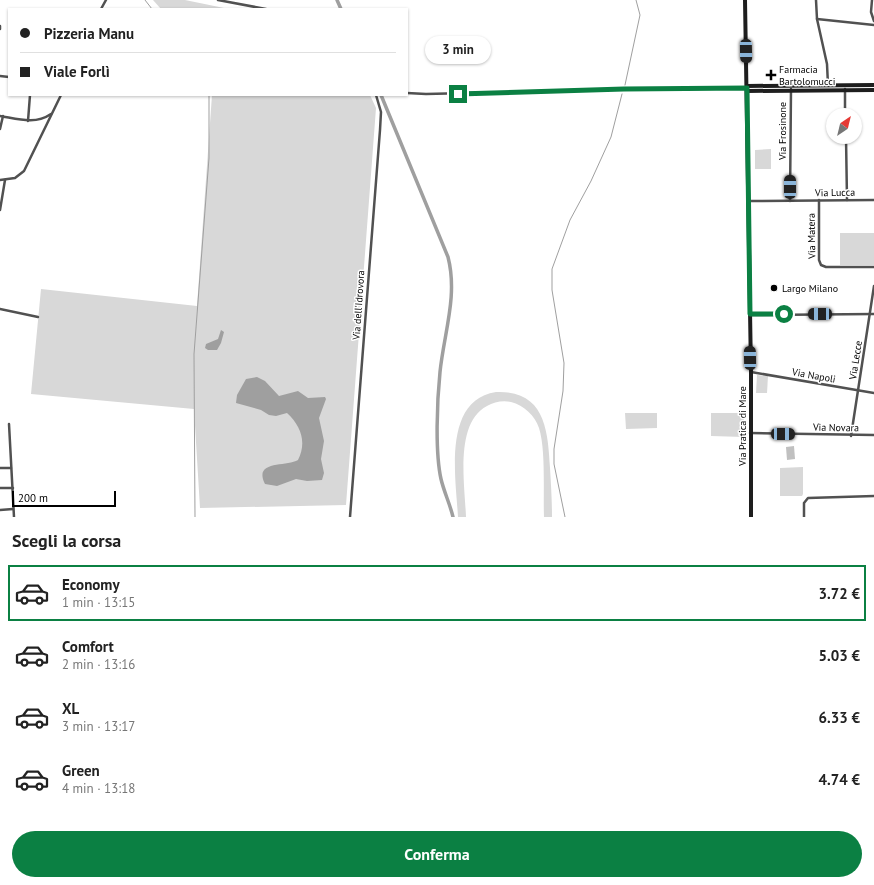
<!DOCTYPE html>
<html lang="it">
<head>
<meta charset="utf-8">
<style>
	body { margin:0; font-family:"PT Sans",sans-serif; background:#f6f6f6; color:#222; height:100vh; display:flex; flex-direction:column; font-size:15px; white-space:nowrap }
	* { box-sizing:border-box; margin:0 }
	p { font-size:13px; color:#767676 }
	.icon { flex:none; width:22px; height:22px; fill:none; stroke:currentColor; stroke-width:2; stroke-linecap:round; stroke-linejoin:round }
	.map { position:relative; height:517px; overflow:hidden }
	.sheet { display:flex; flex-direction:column; background:#fff; flex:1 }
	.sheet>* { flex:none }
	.guide { position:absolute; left:8px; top:8px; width:400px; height:88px; border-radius:0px; box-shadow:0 1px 3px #0004; display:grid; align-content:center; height:88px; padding:0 12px; background:#fff }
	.needle { width:26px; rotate:35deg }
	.fabs { position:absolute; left:826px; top:108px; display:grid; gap:8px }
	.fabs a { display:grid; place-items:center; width:36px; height:36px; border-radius:50%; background:#fff; box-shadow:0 1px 3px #0004; font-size:20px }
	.scale { position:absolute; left:12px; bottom:10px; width:104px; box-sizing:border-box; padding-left:4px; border:2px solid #000; border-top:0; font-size:11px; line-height:14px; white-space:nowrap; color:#000; -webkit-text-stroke:3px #fff; paint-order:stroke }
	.end { position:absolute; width:18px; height:18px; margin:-9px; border:5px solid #0b8043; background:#fff; box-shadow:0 0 0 2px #fff }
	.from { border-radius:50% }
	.bubble { position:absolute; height:28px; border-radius:14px; background:#fff; box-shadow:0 1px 3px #0004; font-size:13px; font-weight:700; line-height:28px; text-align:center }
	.car { position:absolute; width:12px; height:24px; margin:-12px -6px; border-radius:5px; box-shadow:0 0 3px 1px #0007; background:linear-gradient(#222 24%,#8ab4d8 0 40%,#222 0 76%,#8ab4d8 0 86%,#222 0) }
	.guide b { display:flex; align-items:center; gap:14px; height:38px; font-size:15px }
	.guide b+b { border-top:1px solid #e0e0e0 }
	.guide i { width:10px; height:10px; background:#222 }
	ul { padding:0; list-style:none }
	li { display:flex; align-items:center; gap:12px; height:56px; margin:0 8px 6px; padding:0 4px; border:2px solid transparent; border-radius:0px }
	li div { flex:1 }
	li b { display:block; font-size:15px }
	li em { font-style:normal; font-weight:700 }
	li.current { border-color:#0b8043 }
	li>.icon { width:36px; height:36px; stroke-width:1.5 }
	h2 { padding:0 12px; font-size:18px; line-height:48px }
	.primary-button { display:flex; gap:8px; margin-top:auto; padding:8px 12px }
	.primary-button a { flex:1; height:46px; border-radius:24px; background:#0b8043; color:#fff; font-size:16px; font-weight:700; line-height:46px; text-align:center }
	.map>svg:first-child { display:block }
	.green { fill:#d8d8d8 }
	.water { fill:#9f9f9f }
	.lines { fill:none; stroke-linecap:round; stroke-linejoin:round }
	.stream { stroke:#9f9f9f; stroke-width:1 }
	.canal { stroke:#9f9f9f; stroke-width:3.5 }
	.building { fill:#c0c0c0 }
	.street { stroke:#515151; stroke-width:2.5 }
	.secondary { stroke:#1e1e1e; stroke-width:4 }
	.route { stroke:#0b8043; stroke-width:5 }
	.poi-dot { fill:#000; stroke:#fff; stroke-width:1.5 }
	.labels { text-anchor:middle; stroke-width:3; stroke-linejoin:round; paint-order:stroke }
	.poi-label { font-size:10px; fill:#000; stroke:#fff; text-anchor:start }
	.street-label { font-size:10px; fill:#000; stroke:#fff }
</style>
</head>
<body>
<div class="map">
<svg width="874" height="517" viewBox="0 0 874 517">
	<rect width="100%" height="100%" fill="#fff"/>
	<g class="green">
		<path d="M153,0H185L229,9H161Z"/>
		<path d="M212,95H370L376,108L346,505L200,508L194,409L31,394L41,289L197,306Z"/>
		<path d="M771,149V169H755V150Z"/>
		<rect x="840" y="233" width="34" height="32"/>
		<path d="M757,375L768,376L767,393H756Z"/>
		<path d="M496,392C545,390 548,430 550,468C551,484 552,501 552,517H544C543,493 546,450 539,428C535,416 524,405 511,402C503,400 494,402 487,406C454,423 465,486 466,517H458C456,479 442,400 496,392Z"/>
		<path d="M625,413H657V428L626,429Z"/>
		<path d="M711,413H744V437L711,436Z"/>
		<path d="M803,467V494L802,496H780V468Z"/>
	</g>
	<g class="water">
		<path d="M221,330L224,332L221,343L217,350H208L205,348L206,344L218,339Z"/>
		<path d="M257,377L265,381L279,396L298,391L308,398L325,397L326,399L319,418L324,441L321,459L324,473L322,480L307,481L296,479L277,486L265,484C253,460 286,467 298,460C307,442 301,426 287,413L276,416L269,415L261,410L236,403L237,395L246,379Z"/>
	</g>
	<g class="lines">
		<g class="stream">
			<path d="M145,0L152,9"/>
			<path d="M625,85L640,15L636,0"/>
			<path d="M195,517L194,354L209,158V95"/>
			<path d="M565,517L554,464V449L563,391L564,363L552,290V269L570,220L591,181L611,137L622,94"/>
		</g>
		<g class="canal">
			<path d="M337,0L341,9"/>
			<path d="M381,95L448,257C458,296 444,333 440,372C437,401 435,452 441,479C444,492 450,504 453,517"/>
		</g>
	</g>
	<path class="building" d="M794,446L795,459L787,460L786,447Z"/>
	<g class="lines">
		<g class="street">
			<path d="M218,0L266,9"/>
			<path d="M816,0L817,19L827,64L828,85"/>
			<path d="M872,0L871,12L874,21"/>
			<path d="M101,9L106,0"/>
			<path d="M817,19L874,25"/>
			<path d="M0,26V29"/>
			<path d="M0,76L9,77"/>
			<path d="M845,89V115"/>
			<path d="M407,93L426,94L624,89L746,88"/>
			<path d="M0,116C18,119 35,125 51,114"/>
			<path d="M28,121L30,95"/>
			<path d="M0,129L3,116"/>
			<path d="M846,137L847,200"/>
			<path d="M0,180L15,178L24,171L61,95"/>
			<path d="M819,200V260L821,265L826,267H874"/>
			<path d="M749,201L874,200"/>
			<path d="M790,201L791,89"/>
			<path d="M0,210L5,180"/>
			<path d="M0,309L38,317"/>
			<path d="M750,315L874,314"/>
			<path d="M751,372L874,393"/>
			<path d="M9,424L14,517"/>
			<path d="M750,433L874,435"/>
			<path d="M851,436L874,286"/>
			<path d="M0,468H11"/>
			<path d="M0,488H13"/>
			<path d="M0,510L13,509"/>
			<path d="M350,517L380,130L381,112L376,95"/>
			<path d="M804,517V503L808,498L874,496"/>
		</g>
		<g class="secondary">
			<path d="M745,0L751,372V517"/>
			<path d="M747,86L874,85"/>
			<path d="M747,91L874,90"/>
		</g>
	</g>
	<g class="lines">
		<path class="route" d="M458,94L624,89L747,88L750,314H784"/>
	</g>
	<g class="poi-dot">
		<path d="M769 69h4v4h4v4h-4v4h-4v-4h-4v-4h4z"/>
		<circle cx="774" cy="288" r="4"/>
	</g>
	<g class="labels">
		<g class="poi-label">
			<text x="779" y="73">Farmacia<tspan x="779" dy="12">Bartolomucci</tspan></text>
			<text x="782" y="292">Largo Milano</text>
		</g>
		<g class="street-label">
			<text transform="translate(782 131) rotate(-90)" y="4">Via Frosinone</text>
			<text transform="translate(835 192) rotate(-1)" y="4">Via Lucca</text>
			<text transform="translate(811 236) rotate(-91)" y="4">Via Matera</text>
			<text transform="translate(358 305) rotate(-86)" y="4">Via dell'Idrovora</text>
			<text transform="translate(855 360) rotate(-81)" y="4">Via Lecce</text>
			<text transform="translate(814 375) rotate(10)" y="4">Via Napoli</text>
			<text transform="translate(742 426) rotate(-90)" y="4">Via Pratica di Mare</text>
			<text transform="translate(836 427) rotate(1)" y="4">Via Novara</text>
		</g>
	</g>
</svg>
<div class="fabs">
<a><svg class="needle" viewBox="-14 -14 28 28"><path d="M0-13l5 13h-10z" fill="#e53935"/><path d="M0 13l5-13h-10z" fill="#767676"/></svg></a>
</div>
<div class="scale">200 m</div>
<i class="end from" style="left:784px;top:314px"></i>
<i class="end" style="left:458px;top:94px"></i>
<div class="bubble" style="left:425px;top:36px;width:66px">3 min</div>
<i class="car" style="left:746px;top:51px;rotate:179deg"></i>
<i class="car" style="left:790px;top:187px;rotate:0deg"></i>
<i class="car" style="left:820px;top:314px;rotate:270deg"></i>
<i class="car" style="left:750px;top:358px;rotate:359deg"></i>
<i class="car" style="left:783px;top:434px;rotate:91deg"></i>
<div class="guide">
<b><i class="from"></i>Pizzeria Manu</b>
<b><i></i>Viale Forlì</b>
</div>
</div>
<section class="sheet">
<h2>Scegli la corsa</h2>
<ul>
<li class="current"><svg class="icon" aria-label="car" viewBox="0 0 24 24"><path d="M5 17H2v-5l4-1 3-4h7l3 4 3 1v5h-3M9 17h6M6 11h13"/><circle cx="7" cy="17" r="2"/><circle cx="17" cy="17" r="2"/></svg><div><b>Economy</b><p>1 min · 13:15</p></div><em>3.72 €</em></li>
<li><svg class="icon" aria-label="car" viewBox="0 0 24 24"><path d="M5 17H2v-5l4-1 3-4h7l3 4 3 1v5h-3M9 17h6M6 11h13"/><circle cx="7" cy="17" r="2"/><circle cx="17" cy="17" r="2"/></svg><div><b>Comfort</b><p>2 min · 13:16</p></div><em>5.03 €</em></li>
<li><svg class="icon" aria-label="car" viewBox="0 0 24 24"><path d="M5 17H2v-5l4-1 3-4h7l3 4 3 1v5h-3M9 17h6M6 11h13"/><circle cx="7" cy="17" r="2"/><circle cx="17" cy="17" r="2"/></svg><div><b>XL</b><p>3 min · 13:17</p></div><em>6.33 €</em></li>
<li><svg class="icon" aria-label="car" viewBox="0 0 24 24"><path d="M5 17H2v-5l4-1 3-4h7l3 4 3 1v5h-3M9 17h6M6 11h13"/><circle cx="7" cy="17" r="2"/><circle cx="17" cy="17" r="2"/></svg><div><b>Green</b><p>4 min · 13:18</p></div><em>4.74 €</em></li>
</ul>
<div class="primary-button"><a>Conferma</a></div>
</section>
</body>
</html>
